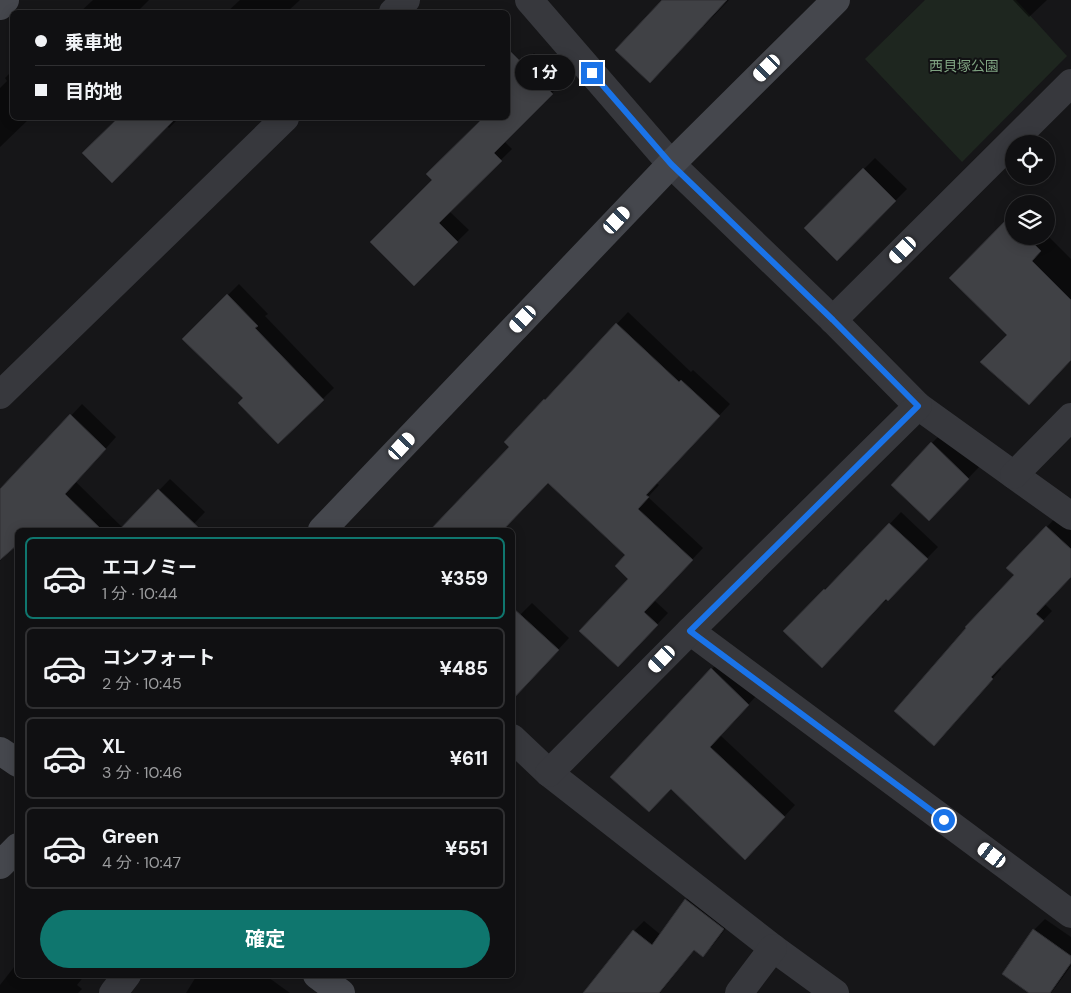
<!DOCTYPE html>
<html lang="ja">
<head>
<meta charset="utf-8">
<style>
	body { margin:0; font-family:"DM Sans","Noto Sans JP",sans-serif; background:#1e1e20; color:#f1f3f6; height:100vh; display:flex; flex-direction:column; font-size:19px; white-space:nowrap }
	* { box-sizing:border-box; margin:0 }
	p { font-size:16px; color:#9c9d9f }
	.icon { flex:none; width:28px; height:28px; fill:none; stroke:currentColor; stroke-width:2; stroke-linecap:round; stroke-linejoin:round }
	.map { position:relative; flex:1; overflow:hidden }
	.details { position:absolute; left:15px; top:528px; width:500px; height:450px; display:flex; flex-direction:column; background:#101012; border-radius:8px; box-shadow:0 2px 12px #0003,0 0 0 1px #303032 }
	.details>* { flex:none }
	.guide { position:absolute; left:10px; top:10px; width:500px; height:110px; border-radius:8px; box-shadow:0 2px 12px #0003,0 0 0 1px #303032; display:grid; align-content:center; height:110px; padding:0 25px; background:#101012 }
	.buttons { position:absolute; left:1005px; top:135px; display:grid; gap:10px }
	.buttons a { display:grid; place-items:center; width:50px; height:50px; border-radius:50%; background:#101012; box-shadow:0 2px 12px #0003,0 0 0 1px #303032; font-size:25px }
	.end { position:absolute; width:22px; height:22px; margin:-11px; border:6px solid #1a73e8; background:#fff; box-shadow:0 0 0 2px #fff }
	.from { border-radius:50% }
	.bubble { position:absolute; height:35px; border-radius:18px; background:#101012; box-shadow:0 2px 12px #0003,0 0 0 1px #303032; font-size:16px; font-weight:700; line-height:35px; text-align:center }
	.car { position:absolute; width:15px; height:30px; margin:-15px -8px; border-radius:6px; box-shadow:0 0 4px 1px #0007; background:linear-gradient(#fff 24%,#345 0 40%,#fff 0 76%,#345 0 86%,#fff 0) }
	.guide b { display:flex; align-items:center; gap:18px; height:48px; font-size:19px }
	.guide b+b { border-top:1px solid #303032 }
	.guide i { width:12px; height:12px; background:#f1f3f6 }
	ul { padding:9px 0 0; list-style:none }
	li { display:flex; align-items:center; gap:15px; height:82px; margin:0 10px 8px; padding:0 15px; border:2px solid #303032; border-radius:8px }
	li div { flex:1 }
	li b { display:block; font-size:19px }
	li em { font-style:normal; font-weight:700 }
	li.current { border-color:#0f766e }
	li>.icon { width:45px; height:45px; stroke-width:1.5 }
	.cta { display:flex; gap:10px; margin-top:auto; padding:10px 25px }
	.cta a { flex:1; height:58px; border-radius:30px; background:#0f766e; color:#fff; font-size:20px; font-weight:700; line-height:58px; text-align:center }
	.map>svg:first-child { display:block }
	.green { fill:#1e261f }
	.shadow { fill:#0007 }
	.building { fill:#404145; stroke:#303034 }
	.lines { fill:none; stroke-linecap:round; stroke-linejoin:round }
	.street { stroke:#37383d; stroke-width:28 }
	.secondary { stroke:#45474d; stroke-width:28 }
	.route { stroke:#1a73e8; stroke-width:6 }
	.labels { text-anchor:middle; stroke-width:4; stroke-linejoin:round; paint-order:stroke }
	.park-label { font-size:14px; fill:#7fa381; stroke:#111113 }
</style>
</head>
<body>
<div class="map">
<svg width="1071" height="993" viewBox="0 0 1071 993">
	<rect width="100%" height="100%" fill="#161618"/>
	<path class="green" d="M925,0H1016L1067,56L962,162L865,59Z"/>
	<g class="shadow">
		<path d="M93,0H149L137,12H80Z"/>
		<path d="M240,0H300L287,12H227Z"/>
		<path d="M663,0H729L704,26Z"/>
		<path d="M1013,0H1047L1029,17Z"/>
		<path d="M534,53L563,82L504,141L512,149L449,211L469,230L414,284L434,180L428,174L484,118H508V79Z"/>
		<path d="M12,71V118H26L28,120L0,147V88L7,81L5,78Z"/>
		<path d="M119,118H179L169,128L167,126L84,153Z"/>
		<path d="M875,158L907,189L837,259L805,228Z"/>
		<path d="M1014,214V236H1046V234L1071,259V359L1008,335L950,278Z"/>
		<path d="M239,284L268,314L265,316L334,388L278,442L244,398L184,339Z"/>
		<path d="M628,312L691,372L693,370L730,404L656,483L659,485L648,497L703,548L654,600L668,613L629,654L630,579L627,555L548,481L502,530H461L511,446L545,400Z"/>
		<path d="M82,404L116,437L76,482L123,528L170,479L205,512L188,530H18V543L0,561V492Z"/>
		<path d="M943,432L979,467L940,508L932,443Z"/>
		<path d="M901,512L938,547L822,666L824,590L836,579L837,580Z"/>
		<path d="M1061,512L1071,518V576L1045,604L1052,611L999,667L1001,669L944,735L1016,575L1008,568Z"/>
		<path d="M532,603L569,638L530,680L512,623Z"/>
		<path d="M723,658L759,693L720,735L795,805L756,847L671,788L712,669Z"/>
		<path d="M696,890L733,919L713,945L703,955L695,949L660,993H583L634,931L644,921L661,935L686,900Z"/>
		<path d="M1045,919L1071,937V966L1051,993H1032L1034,930Z"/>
		<path d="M18,962V975H85L77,985L82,989L78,993H0V985Z"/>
		<path d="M197,975H265L290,993H186Z"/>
	</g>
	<g class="building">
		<path d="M662,0H727L650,83L615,50Z"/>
		<path d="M508,49L553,94L494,153L502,161L439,223L458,242L414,286L370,242L432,180L426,174L483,118H508Z"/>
		<path d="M118,118H176L112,183L82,153Z"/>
		<path d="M863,168L896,201L837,261L804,228Z"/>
		<path d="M1008,218L1014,224V236H1026L1041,251L1032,261L1071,300V360L1029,405L980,362L1007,335L949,278Z"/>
		<path d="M227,294L258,326L255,328L324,400L278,444L238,403L243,398L182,339Z"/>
		<path d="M616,323L679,382L681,380L720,416L646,495L649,497L638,509L693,560L644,612L658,625L618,667L579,631L628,579L615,566L625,555L548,483L503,530H430L509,447L504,442L544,399L545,400Z"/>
		<path d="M70,414L106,449L65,494L102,530H18V544L0,560V489Z"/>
		<path d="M931,442L969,479L929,521L891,485Z"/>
		<path d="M158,489L201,530H119Z"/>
		<path d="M889,523L928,559L888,601L886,599L822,668L783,631L824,589L825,590Z"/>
		<path d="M1046,526L1071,549V577L1036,614L1044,621L991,677L993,679L934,746L894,711L966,628L965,627L1014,575L1006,568Z"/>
		<path d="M512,607L559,650L512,700Z"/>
		<path d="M711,668L749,705L710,747L785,817L745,860L671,789L649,812L610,777Z"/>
		<path d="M685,899L724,929L703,957L694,950L659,993H583L633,930L652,945Z"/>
		<path d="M1033,929L1071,956V963L1050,993H1029L1002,974Z"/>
	</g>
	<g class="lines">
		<g class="street">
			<path d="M529,0L671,164L833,320L918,406L1071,516"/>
			<path d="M393,12L406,0"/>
			<path d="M833,320L1071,83"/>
			<path d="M0,395L285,118"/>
			<path d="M1014,475L1071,417"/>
			<path d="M690,631L1071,914"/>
			<path d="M512,738L549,773L773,948L835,993"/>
			<path d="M549,773L690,631L918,406"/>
			<path d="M113,993L127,975"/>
			<path d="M739,993L773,948"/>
		</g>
		<g class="secondary">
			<path d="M0,6L5,0"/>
			<path d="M322,530L671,164L836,0"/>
			<path d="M0,751L18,763"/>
			<path d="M0,865L18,847"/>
			<path d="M317,975L341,993"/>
		</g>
	</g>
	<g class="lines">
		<path class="route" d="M592,73L671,164L833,320L918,406L690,631L944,820"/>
	</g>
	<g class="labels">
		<g class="park-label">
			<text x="964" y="71">西貝塚公園</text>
		</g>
	</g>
</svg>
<div class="buttons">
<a><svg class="icon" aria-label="locate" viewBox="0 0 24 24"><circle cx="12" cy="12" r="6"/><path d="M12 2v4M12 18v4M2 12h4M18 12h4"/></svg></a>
<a><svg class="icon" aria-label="layers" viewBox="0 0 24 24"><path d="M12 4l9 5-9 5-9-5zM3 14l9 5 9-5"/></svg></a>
</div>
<i class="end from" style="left:944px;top:820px"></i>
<i class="end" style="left:592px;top:73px"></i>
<div class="bubble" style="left:515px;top:55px;width:60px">1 分</div>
<i class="car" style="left:767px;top:68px;rotate:225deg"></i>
<i class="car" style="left:617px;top:220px;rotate:43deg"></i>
<i class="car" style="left:903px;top:250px;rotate:225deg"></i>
<i class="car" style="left:523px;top:319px;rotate:223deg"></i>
<i class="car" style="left:402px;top:446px;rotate:43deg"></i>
<i class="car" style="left:662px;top:659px;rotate:224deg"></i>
<i class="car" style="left:992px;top:855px;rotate:307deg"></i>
<div class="guide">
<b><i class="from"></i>乗車地</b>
<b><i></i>目的地</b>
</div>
<section class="details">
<ul>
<li class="current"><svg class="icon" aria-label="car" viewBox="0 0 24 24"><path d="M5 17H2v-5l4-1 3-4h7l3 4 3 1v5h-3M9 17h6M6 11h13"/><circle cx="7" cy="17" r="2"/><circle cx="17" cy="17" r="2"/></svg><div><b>エコノミー</b><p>1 分 · 10:44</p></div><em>¥359</em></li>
<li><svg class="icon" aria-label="car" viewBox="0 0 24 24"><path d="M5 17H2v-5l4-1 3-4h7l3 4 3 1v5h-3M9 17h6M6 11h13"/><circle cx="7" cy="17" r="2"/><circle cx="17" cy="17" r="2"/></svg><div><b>コンフォート</b><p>2 分 · 10:45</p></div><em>¥485</em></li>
<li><svg class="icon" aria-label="car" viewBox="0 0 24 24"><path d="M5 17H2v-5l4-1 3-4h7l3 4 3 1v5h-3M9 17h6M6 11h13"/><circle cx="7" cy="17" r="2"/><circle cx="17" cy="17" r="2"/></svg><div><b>XL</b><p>3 分 · 10:46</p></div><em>¥611</em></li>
<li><svg class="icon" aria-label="car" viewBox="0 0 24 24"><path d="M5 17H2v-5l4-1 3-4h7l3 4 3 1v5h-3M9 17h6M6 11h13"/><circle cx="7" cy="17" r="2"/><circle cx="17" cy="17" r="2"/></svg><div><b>Green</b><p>4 分 · 10:47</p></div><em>¥551</em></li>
</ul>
<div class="cta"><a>確定</a></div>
</section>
</div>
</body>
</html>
